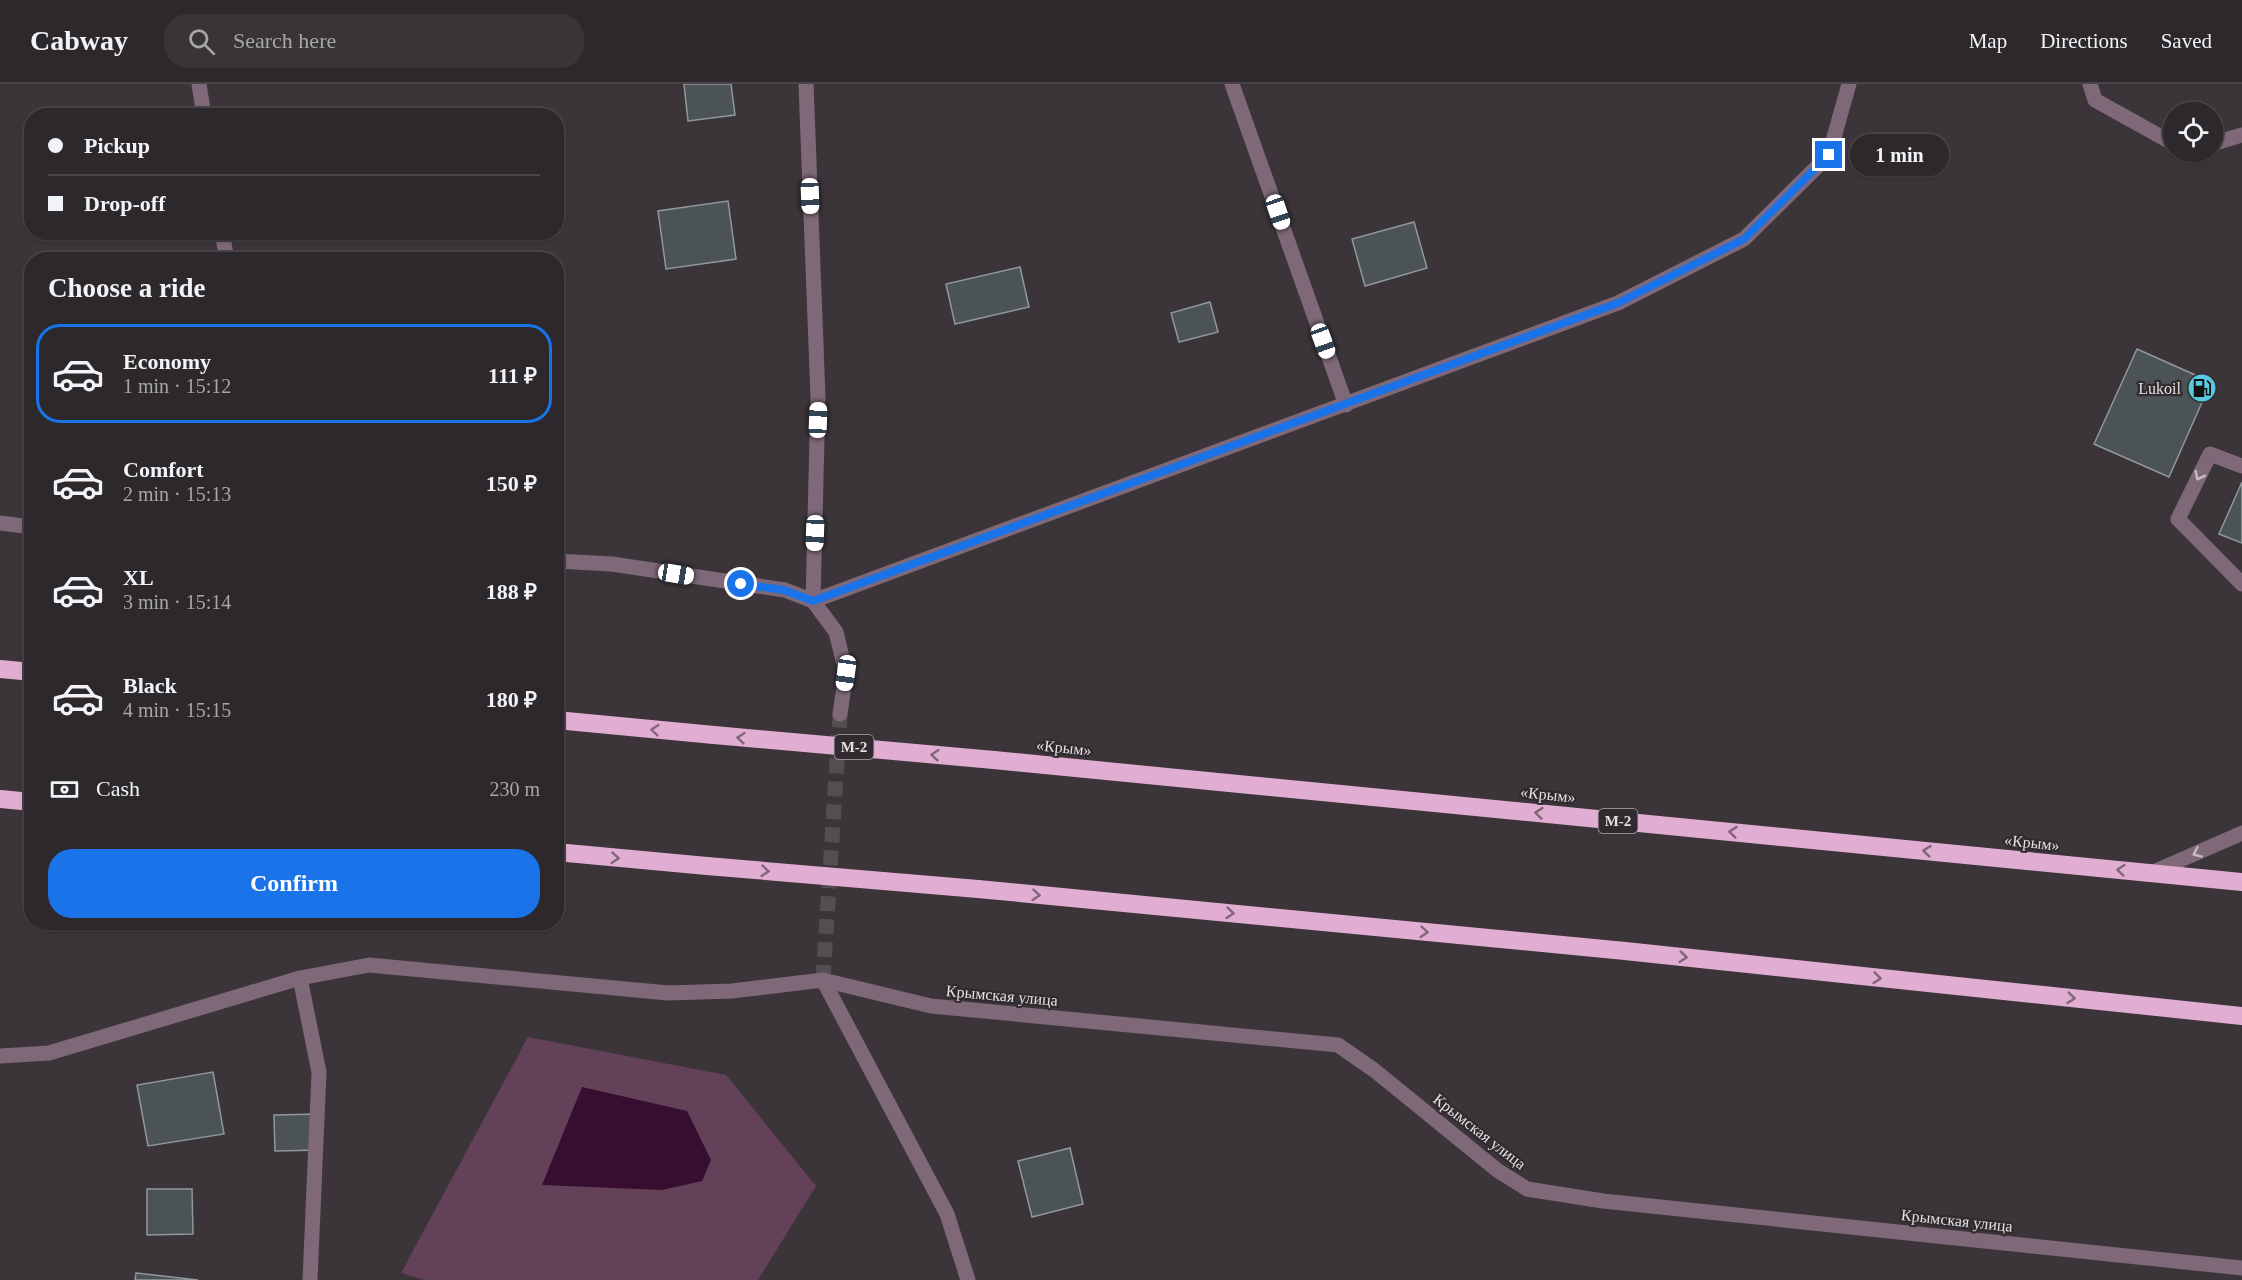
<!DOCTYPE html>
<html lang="en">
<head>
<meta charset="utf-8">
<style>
	body { margin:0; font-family:Georgia,serif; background:#383437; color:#f1f3f6; height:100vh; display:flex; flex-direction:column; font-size:22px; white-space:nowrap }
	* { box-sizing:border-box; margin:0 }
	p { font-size:20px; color:#a6a6a9 }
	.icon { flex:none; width:33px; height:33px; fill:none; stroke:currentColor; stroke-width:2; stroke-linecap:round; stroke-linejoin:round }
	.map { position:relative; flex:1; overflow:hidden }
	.panel { position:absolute; left:24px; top:168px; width:540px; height:678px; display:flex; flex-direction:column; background:#2c282b; border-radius:24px; box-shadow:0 2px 4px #0004,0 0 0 2px #484447 }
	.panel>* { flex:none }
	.hud { position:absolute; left:24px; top:24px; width:540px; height:132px; border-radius:24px; box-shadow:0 2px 4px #0004,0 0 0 2px #484447; display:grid; align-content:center; height:132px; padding:0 24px; background:#2c282b }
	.controls { position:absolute; left:2163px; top:18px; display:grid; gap:12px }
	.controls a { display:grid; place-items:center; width:60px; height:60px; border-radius:50%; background:#2c282b; box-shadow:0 2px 4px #0004,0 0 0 2px #484447; font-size:30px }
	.end { position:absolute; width:27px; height:27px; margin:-14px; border:8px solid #1a73e8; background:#fff; box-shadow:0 0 0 3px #fff }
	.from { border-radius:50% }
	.bubble { position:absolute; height:42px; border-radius:21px; background:#2c282b; box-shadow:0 2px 4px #0004,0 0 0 2px #484447; font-size:20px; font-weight:700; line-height:42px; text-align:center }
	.car { position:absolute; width:18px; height:36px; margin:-18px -9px; border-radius:8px; box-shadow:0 0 4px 2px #0007; background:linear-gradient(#fff 24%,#345 0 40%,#fff 0 76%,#345 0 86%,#fff 0) }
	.hud b { display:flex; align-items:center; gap:21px; height:57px; font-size:22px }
	.hud b+b { border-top:2px solid #484447 }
	.hud i { width:15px; height:15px; background:#f1f3f6 }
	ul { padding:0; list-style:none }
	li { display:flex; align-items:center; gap:18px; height:99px; margin:0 12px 9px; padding:0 12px; border:3px solid transparent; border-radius:24px }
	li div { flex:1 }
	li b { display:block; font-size:22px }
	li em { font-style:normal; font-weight:700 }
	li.active { border-color:#1a73e8 }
	li>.icon { width:54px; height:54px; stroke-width:1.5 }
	h2 { padding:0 24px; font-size:27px; line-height:72px }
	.pay { display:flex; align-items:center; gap:15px; height:66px; padding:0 24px; font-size:22px }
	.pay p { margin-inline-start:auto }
	.button { display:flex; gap:12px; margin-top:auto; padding:12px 24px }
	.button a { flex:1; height:69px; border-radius:24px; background:#1a73e8; color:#fff; font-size:24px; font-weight:700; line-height:69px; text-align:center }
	header { display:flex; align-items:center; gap:36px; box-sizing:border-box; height:84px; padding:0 30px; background:#2c282b; border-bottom:2px solid #484447 }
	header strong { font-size:28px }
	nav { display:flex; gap:33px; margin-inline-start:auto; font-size:21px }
	.search { width:420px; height:54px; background:#383437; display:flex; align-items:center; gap:15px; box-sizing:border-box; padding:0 21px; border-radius:24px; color:#a6a6a9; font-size:22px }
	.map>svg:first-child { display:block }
	.green { fill:#624159 }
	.water { fill:#370e2f }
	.building { fill:#4b5355; stroke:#8f989a; stroke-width:1.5 }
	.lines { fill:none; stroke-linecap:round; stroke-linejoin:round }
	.minor-tunnel { stroke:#544e52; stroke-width:15; stroke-dasharray:15 8; stroke-linecap:butt }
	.minor { stroke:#7f6979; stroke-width:15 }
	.highway { stroke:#e2add2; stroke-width:18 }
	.highway-bridge { stroke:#e2add2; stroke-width:18 }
	.oneway { stroke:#c5bcc2 }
	.oneway2 { stroke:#816678 }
	.route { stroke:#1a73e8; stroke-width:8 }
	.labels { text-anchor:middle; stroke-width:4.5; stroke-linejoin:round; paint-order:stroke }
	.shield { fill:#312b2f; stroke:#aea9ac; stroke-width:1.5 }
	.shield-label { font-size:15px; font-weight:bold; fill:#e3dfe2 }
	.poi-label { font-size:16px; fill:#e3dfe2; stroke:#312b2f; text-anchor:end }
	.street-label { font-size:16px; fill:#e3dfe2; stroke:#312b2f }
</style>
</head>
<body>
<header>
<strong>Cabway</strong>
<div class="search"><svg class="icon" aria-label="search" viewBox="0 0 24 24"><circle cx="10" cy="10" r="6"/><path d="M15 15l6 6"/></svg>Search here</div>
<nav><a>Map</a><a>Directions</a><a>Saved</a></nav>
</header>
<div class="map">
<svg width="2242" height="1196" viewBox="0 0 2242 1196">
	<rect width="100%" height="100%" fill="#3b3539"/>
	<path class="green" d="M528,953L726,991L816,1102L758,1196H424L401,1189Z"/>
	<path class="water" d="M582,1003L687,1027L711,1076L702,1097L662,1106L542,1101Z"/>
	<g class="building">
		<path d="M684,0H731L735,31L688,37Z"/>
		<path d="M728,117L736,175L666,185L658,127Z"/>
		<path d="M1414,138L1427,184L1365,202L1352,155Z"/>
		<path d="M1020,183L1029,223L955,240L946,200Z"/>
		<path d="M1210,218L1218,248L1179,258L1171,229Z"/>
		<path d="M2137,265L2211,298L2169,393L2094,360Z"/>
		<path d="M2242,398V459L2219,450Z"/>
		<path d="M213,988L224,1050L148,1062L137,1001Z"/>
		<path d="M320,1030L321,1066L275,1067L274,1031Z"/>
		<path d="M1070,1064L1083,1120L1032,1133L1018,1077Z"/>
		<path d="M147,1105H192L193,1150L147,1151Z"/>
		<path d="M136,1189L198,1196H135Z"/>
	</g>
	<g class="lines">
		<path class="minor-tunnel" d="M823,896L840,630"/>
		<g class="minor">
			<path d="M199,0L204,32"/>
			<path d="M806,0L818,313L813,517"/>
			<path d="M1232,0L1346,321"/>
			<path d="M2090,0L2095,16L2174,60"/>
			<path d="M2212,60L2242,51"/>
			<path d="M222,148L227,176"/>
			<path d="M2242,382L2210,370L2178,435L2242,500"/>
			<path d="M0,439L32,443"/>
			<path d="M556,477L612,480L785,506L813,517L836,548L846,589L840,630"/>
			<path d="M813,517L1618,219L1744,155L1829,71L1849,0"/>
			<path d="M2151,789L2242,749"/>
			<path d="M300,894L319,988L310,1196"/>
			<path d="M823,896L947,1130L968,1196"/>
			<path d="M0,972L49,969L300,894L369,881L668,909L732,907L823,896L931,922L1338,961L1374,986L1497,1086L1527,1105L1603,1117L2242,1184"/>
		</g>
		<g class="highway">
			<path d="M0,585L32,588"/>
			<path d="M556,636L714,651"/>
			<path d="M994,676L2242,798"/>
			<path d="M0,715L32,718"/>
			<path d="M556,768L707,782"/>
			<path d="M978,805L1625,867L2242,932"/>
		</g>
		<g class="highway-bridge">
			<path d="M714,651L994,676"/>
			<path d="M707,782L978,805"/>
		</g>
	</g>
	<defs><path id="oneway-chevron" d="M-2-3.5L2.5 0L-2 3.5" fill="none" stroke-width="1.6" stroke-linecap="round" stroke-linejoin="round" transform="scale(1.5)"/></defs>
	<g class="oneway">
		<use href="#oneway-chevron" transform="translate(2199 392) rotate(117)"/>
		<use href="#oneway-chevron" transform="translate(2197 769) rotate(156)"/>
	</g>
	<g class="oneway2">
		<use href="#oneway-chevron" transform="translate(655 646) rotate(-175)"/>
		<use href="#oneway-chevron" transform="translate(741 654) rotate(-175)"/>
		<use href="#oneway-chevron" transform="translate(935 671) rotate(-175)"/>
		<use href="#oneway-chevron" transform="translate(1539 729) rotate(-174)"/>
		<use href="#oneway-chevron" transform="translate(1733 748) rotate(-174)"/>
		<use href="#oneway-chevron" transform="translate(1927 767) rotate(-174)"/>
		<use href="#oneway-chevron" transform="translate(615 774) rotate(5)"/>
		<use href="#oneway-chevron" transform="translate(2121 786) rotate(-174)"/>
		<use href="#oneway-chevron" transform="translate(765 787) rotate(5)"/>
		<use href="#oneway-chevron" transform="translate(1036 811) rotate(5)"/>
		<use href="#oneway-chevron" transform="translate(1230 829) rotate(5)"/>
		<use href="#oneway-chevron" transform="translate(1424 848) rotate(5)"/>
		<use href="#oneway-chevron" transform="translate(1683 873) rotate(6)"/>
		<use href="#oneway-chevron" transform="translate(1877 894) rotate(6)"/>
		<use href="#oneway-chevron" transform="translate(2071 914) rotate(6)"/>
	</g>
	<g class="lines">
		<path class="route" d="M741,500L784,506L813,517L1618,219L1744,155L1829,71"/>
	</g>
	<defs>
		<g id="fuel-disc" transform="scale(1.5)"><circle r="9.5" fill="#56c9e1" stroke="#312b2f"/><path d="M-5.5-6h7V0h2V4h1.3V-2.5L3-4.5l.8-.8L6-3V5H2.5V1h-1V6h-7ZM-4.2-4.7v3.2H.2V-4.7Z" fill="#111"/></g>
	</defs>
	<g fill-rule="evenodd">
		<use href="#fuel-disc" x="2202" y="304"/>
	</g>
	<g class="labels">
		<g class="shield">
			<rect x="834.5" y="651" width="39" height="24" rx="4.5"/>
			<rect x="1598.5" y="725" width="39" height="24" rx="4.5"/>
		</g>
		<g class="shield-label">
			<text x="854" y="668">М-2</text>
			<text x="1618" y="742">М-2</text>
		</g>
		<g class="poi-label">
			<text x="2181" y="310">Lukoil</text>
		</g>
		<g class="street-label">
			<text transform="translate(1064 663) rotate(6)" y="6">«Крым»</text>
			<text transform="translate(1548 710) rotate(6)" y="6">«Крым»</text>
			<text transform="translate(2032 758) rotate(6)" y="6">«Крым»</text>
			<text transform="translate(1002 911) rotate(5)" y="6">Крымская улица</text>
			<text transform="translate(1480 1047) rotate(38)" y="6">Крымская улица</text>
			<text transform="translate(1957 1136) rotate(6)" y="6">Крымская улица</text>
		</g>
	</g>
</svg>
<div class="controls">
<a><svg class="icon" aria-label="locate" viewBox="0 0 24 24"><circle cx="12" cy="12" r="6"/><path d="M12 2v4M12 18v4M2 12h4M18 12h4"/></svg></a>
</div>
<i class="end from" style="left:741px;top:500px"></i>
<i class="end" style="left:1829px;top:71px"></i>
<div class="bubble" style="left:1850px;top:50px;width:99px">1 min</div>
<i class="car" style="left:810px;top:112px;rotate:178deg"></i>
<i class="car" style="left:1278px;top:128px;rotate:161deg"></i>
<i class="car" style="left:1323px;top:257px;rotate:160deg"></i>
<i class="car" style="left:818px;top:336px;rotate:2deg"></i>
<i class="car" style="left:815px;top:449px;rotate:182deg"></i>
<i class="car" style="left:676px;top:490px;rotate:99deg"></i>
<i class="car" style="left:846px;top:589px;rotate:188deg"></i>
<div class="hud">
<b><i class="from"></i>Pickup</b>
<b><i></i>Drop-off</b>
</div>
<section class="panel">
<h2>Choose a ride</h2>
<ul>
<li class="active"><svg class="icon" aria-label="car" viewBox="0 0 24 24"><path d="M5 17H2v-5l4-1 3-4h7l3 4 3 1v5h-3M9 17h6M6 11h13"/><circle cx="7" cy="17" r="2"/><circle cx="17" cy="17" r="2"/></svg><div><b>Economy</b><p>1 min · 15:12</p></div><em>111 ₽</em></li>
<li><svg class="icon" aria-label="car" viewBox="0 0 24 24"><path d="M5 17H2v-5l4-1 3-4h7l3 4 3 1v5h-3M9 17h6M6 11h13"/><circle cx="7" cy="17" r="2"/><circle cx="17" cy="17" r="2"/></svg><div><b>Comfort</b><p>2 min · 15:13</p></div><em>150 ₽</em></li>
<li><svg class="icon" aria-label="car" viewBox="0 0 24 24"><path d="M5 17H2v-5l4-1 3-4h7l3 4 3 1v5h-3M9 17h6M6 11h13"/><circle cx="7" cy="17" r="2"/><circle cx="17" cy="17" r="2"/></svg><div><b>XL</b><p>3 min · 15:14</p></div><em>188 ₽</em></li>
<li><svg class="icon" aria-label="car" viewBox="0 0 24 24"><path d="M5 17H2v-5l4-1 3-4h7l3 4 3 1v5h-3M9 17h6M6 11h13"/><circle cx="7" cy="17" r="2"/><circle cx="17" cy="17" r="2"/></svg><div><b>Black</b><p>4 min · 15:15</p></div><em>180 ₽</em></li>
</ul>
<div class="pay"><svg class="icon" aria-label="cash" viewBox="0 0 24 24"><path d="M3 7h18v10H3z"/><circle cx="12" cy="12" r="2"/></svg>Cash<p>230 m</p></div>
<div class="button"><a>Confirm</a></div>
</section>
</div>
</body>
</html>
